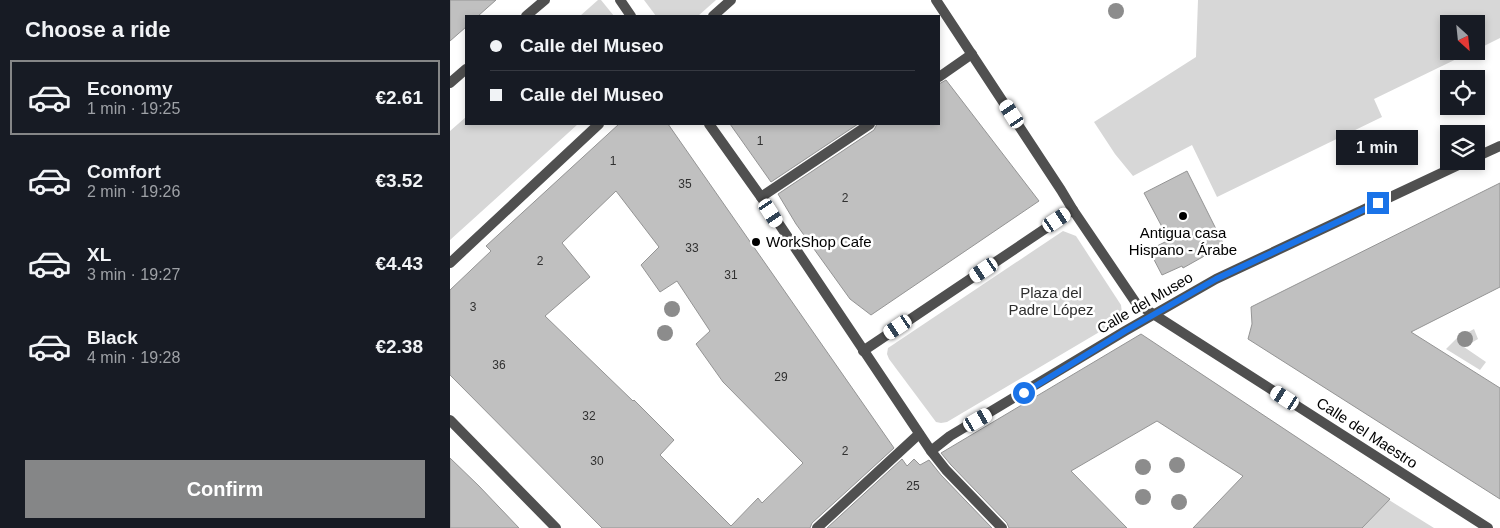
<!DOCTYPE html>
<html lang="en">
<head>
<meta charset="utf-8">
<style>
	body { margin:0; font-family:Helvetica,sans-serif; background:#242831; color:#f1f3f6; height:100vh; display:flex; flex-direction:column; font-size:19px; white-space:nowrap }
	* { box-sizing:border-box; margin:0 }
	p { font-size:16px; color:#9ea1a6 }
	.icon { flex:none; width:28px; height:28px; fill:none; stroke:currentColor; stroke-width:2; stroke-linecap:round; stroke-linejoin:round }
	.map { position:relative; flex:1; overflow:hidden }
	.side { display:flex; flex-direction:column; background:#171b24; width:450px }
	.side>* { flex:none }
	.guide { position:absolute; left:15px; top:15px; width:475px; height:110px; border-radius:0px; box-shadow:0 2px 8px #0003; display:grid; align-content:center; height:110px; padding:0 25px; background:#171b24 }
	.needle { width:32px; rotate:153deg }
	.tools { position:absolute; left:990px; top:15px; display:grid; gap:10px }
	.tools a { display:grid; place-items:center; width:45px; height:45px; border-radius:0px; background:#171b24; box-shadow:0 2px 8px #0003; font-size:25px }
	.end { position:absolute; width:22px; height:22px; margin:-11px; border:6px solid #1a73e8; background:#fff; box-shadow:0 0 0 2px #fff }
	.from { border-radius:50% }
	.bubble { position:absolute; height:35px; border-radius:0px; background:#171b24; box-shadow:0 2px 8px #0003; font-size:16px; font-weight:700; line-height:35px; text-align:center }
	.car { position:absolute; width:15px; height:30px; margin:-15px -8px; border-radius:6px; box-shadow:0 0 4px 1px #0007; background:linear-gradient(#fff 24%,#345 0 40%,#fff 0 76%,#345 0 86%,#fff 0) }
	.guide b { display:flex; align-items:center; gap:18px; height:48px; font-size:19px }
	.guide b+b { border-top:1px solid #363941 }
	.guide i { width:12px; height:12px; background:#f1f3f6 }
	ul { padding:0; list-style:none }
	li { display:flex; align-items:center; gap:15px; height:75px; margin:0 10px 8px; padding:0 15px; border:2px solid transparent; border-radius:0px }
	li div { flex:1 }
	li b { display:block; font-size:19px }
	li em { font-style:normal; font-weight:700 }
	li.current { border-color:#858687 }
	li>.icon { width:45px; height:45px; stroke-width:1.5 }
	h2 { padding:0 25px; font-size:22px; line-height:60px }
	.cta { display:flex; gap:10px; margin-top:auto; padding:10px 25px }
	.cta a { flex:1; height:58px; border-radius:0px; background:#858687; color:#fff; font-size:20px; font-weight:700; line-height:58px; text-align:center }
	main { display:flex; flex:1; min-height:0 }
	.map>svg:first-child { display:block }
	.green { fill:#d7d7d7 }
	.building { fill:#c0c0c0; stroke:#949494; fill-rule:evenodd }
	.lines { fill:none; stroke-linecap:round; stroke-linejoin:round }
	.minor { stroke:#505050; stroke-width:10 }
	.tree { fill:#8c8c8c }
	.route { stroke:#1a73e8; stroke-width:6 }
	.poi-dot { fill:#000; stroke:#fff; stroke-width:2 }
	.labels { text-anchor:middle; stroke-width:5; stroke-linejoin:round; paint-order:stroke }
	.number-label { font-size:12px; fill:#303030 }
	.poi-label { font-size:15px; fill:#000; stroke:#fff }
	.park-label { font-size:15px; fill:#2e2e2e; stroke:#fff }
	.street-label { font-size:15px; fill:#000; stroke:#fff }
</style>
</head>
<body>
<main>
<section class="side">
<h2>Choose a ride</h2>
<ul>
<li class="current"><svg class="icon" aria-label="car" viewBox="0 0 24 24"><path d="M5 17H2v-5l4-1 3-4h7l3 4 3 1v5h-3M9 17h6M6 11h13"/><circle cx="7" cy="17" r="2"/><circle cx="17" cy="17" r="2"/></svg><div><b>Economy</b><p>1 min · 19:25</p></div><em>€2.61</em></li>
<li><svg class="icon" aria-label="car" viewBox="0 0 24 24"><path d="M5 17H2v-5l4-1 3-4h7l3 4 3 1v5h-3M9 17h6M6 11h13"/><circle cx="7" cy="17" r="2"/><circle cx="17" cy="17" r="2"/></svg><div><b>Comfort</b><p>2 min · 19:26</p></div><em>€3.52</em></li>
<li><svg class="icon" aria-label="car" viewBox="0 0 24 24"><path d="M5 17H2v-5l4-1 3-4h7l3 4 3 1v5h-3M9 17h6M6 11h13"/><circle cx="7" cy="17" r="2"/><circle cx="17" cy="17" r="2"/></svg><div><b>XL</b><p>3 min · 19:27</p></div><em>€4.43</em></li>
<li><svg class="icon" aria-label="car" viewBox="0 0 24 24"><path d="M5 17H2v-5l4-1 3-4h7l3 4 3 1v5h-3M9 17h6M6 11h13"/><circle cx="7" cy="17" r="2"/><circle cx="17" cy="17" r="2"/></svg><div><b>Black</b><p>4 min · 19:28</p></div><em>€2.38</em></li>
</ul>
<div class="cta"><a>Confirm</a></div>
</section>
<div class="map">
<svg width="1050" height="528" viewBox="0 0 1050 528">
	<rect width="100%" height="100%" fill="#fff"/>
	<g class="green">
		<path d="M148,0H151L164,16H130Z"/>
		<path d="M194,0H266L248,16H206Z"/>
		<path d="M748,0H1050V38L1026,50V24H999V51H1023L924,99L932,117L767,197L742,145L683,176L665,154L644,122L746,57Z"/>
		<path d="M16,117V124H128L0,240V131Z"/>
		<path d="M613,231L626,236L671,305L672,313L668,321L497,422L491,423L486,422L439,359L437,354L438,348Z"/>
		<path d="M1024,329L1028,339L1014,347L1036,362L1030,370L996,349L1007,338Z"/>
		<path d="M939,500L984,528H912Z"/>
	</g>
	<g class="building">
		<path d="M0,0H46L28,16H16V27L0,41Z"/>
		<path d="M496,80L589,201L421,315L400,299L346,224L328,194L424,130L427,124H489V84Z"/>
		<path d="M169,124H218L444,448L362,523L360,528H152L0,375V290L41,251L36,246ZM166,191L209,247L191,265L210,292L227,281L260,331L246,344L273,382L353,463L312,503L308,498L281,526L210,455L224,440L184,400L183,401L95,316L140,277L112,243Z"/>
		<path d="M280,124H408L321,182Z"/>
		<path d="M737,171L774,245L733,268L732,266L712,275L699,250L719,240L694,193Z"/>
		<path d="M1050,183V287L961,332L1050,388V499L798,339L802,324L801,307Z"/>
		<path d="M691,334L940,499L912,528H743L793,476L707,421L621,471L677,528H559L557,523L501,465L491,453Z"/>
		<path d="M0,458L29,486L69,528H0Z"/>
		<path d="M452,459L457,466L464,459L470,465L479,460L491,475L542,528H377Z"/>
	</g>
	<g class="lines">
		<g class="minor">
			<path d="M170,0L181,16"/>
			<path d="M486,0L611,190L623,210L686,303L1038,528"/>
			<path d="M76,16L95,0"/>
			<path d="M263,16L281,0"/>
			<path d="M489,77L522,54"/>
			<path d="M0,83L16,69"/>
			<path d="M259,124L311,197L481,451L496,470L552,528"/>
			<path d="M1026,157L1050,146"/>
			<path d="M311,197L420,124"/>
			<path d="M0,263L149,124"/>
			<path d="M413,351L623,210"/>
			<path d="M0,420L106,528"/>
			<path d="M481,451L500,436L675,331L766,279L1017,161"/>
			<path d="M367,528L469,434"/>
		</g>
	</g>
	<g class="tree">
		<circle cx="666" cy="11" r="8"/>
		<circle cx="222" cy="309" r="8"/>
		<circle cx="215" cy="333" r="8"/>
		<circle cx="1015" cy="339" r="8"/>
		<circle cx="727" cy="465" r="8"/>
		<circle cx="693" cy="467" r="8"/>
		<circle cx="693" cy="497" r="8"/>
		<circle cx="729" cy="502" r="8"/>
	</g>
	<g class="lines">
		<path class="route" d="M574,393L675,331L766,279L928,203"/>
	</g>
	<g class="poi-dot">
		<circle cx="733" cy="216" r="5"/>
		<circle cx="306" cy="242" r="5"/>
	</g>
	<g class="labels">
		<g class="number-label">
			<text x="310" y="145">1</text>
			<text x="163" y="165">1</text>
			<text x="235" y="188">35</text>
			<text x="395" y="202">2</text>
			<text x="242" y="252">33</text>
			<text x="90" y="265">2</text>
			<text x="281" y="279">31</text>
			<text x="23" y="311">3</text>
			<text x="49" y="369">36</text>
			<text x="331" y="381">29</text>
			<text x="139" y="420">32</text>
			<text x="395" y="455">2</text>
			<text x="147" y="465">30</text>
			<text x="463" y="490">25</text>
		</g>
		<g class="poi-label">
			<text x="733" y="238">Antigua casa<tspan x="733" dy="17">Hispano - Árabe</tspan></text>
			<text x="316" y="247" text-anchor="start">WorkShop Cafe</text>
		</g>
		<g class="park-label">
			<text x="601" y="298">Plaza del<tspan x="601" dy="17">Padre López</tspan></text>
		</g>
		<g class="street-label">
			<text transform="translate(695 303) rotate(-30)" y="5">Calle del Museo</text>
			<text transform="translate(917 433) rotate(33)" y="5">Calle del Maestro</text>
		</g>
	</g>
</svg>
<div class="tools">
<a><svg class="needle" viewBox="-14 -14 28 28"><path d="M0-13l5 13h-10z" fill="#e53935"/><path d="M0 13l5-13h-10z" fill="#9ea1a6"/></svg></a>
<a><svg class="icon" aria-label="locate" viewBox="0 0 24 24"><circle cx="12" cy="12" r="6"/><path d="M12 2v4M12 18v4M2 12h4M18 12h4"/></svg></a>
<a><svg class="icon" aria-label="layers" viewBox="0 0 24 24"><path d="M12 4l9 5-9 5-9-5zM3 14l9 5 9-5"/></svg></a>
</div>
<i class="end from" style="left:574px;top:393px"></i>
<i class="end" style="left:928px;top:203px"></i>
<div class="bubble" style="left:886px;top:130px;width:82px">1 min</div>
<i class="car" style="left:562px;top:114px;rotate:327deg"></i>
<i class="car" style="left:321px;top:213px;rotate:147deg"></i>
<i class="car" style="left:607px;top:220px;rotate:56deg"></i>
<i class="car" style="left:534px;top:270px;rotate:236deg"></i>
<i class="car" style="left:448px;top:327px;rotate:236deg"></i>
<i class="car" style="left:835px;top:398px;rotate:303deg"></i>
<i class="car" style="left:528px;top:420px;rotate:60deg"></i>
<div class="guide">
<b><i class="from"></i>Calle del Museo</b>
<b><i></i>Calle del Museo</b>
</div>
</div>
</main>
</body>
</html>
